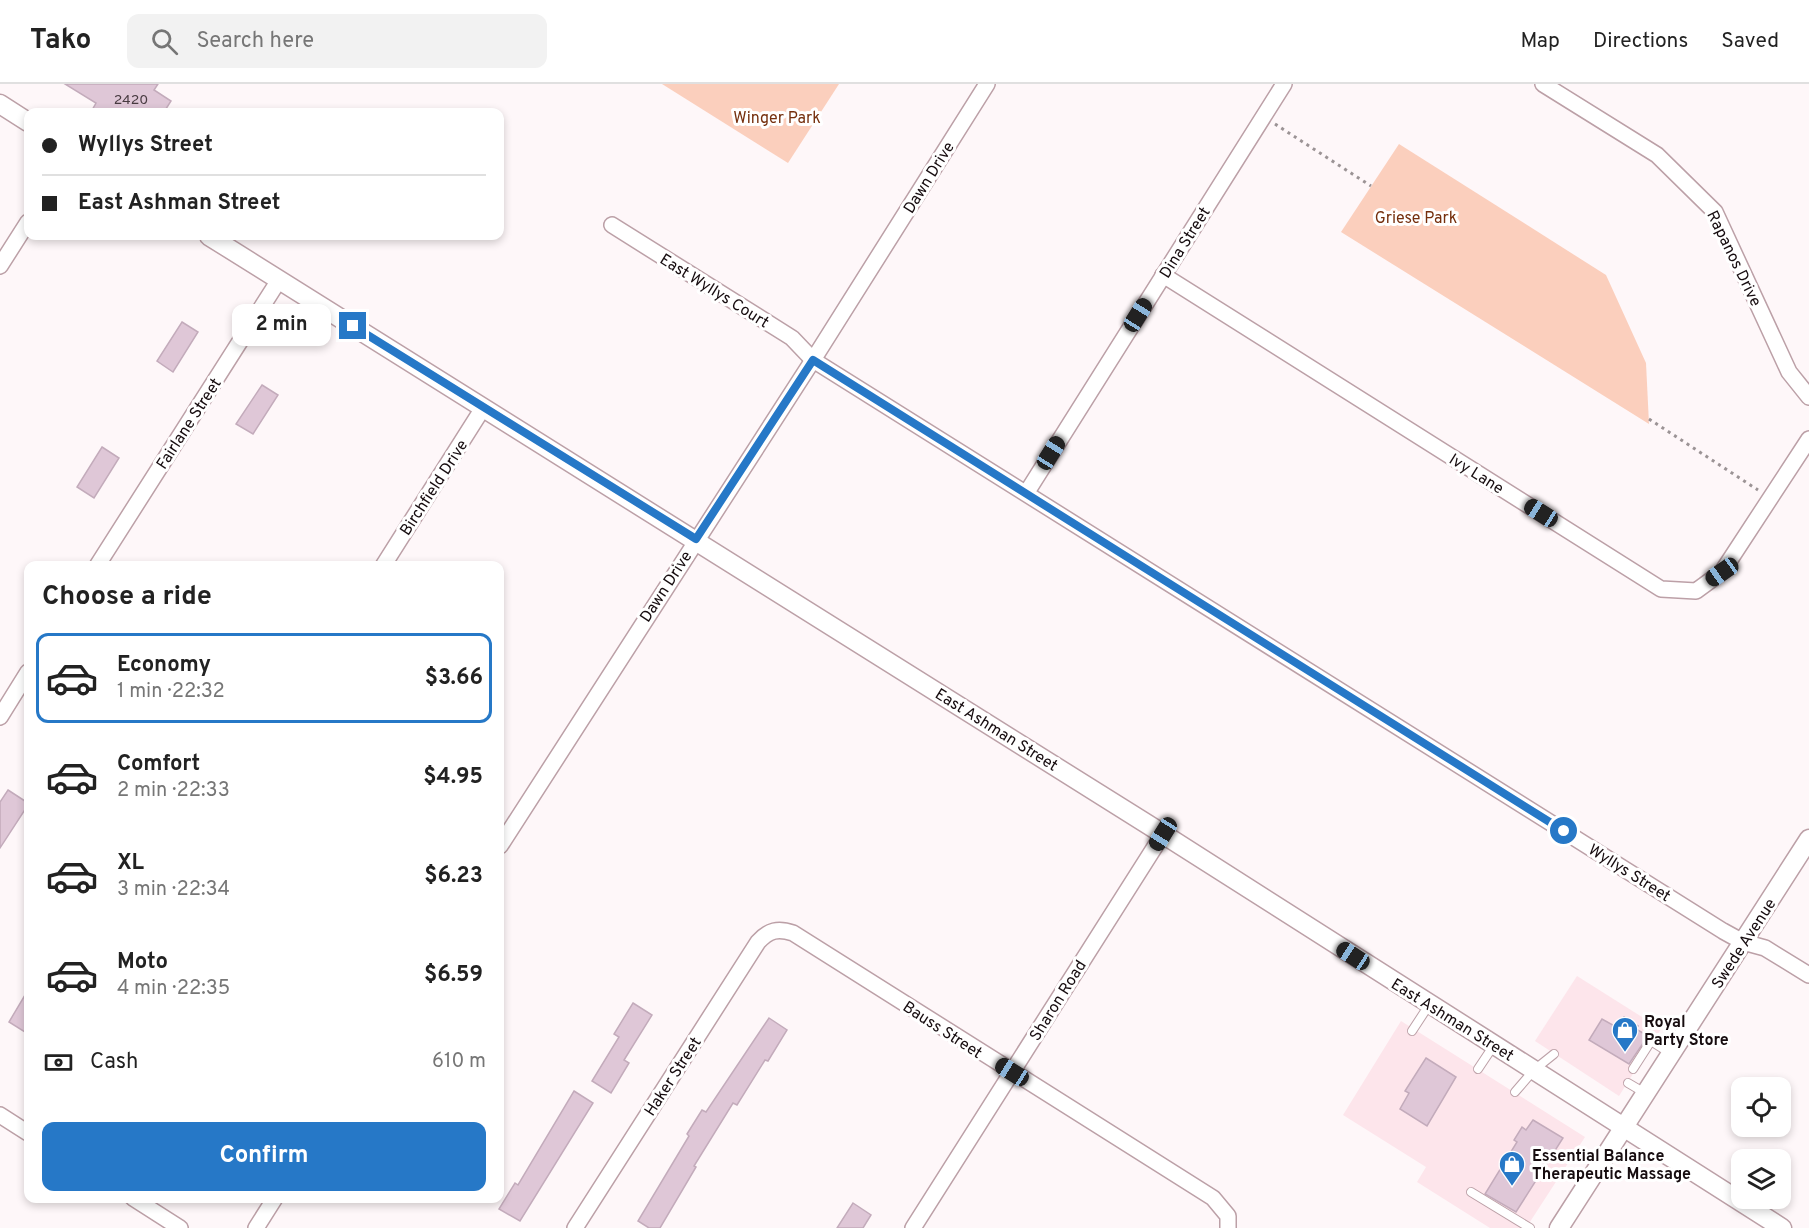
<!DOCTYPE html>
<html lang="en">
<head>
<meta charset="utf-8">
<style>
	body { margin:0; font-family:Overpass,sans-serif; background:#f2f2f2; color:#222; height:100vh; display:flex; flex-direction:column; font-size:22px; white-space:nowrap }
	* { box-sizing:border-box; margin:0 }
	p { font-size:20px; color:#767676 }
	.icon { flex:none; width:33px; height:33px; fill:none; stroke:currentColor; stroke-width:2; stroke-linecap:round; stroke-linejoin:round }
	.map { position:relative; flex:1; overflow:hidden }
	.sheet { position:absolute; left:24px; top:477px; width:480px; height:642px; display:flex; flex-direction:column; background:#fff; border-radius:12px; box-shadow:0 3px 9px #0003 }
	.sheet>* { flex:none }
	.guide { position:absolute; left:24px; top:24px; width:480px; height:132px; border-radius:12px; box-shadow:0 3px 9px #0003; display:grid; align-content:center; height:132px; padding:0 18px; background:#fff }
	.buttons { position:absolute; left:1731px; top:993px; display:grid; gap:12px }
	.buttons a { display:grid; place-items:center; width:60px; height:60px; border-radius:12px; background:#fff; box-shadow:0 3px 9px #0003; font-size:30px }
	.end { position:absolute; width:27px; height:27px; margin:-14px; border:8px solid #2678c7; background:#fff; box-shadow:0 0 0 3px #fff }
	.from { border-radius:50% }
	.bubble { position:absolute; height:42px; border-radius:12px; background:#fff; box-shadow:0 3px 9px #0003; font-size:20px; font-weight:700; line-height:42px; text-align:center }
	.car { position:absolute; width:18px; height:36px; margin:-18px -9px; border-radius:8px; box-shadow:0 0 4px 2px #0007; background:linear-gradient(#222 24%,#8ab4d8 0 40%,#222 0 76%,#8ab4d8 0 86%,#222 0) }
	.guide b { display:flex; align-items:center; gap:21px; height:57px; font-size:22px }
	.guide b+b { border-top:2px solid #e0e0e0 }
	.guide i { width:15px; height:15px; background:#222 }
	ul { padding:0; list-style:none }
	li { display:flex; align-items:center; gap:18px; height:90px; margin:0 12px 9px; padding:0 6px; border:3px solid transparent; border-radius:12px }
	li div { flex:1 }
	li b { display:block; font-size:22px }
	li em { font-style:normal; font-weight:700 }
	li.on { border-color:#2678c7 }
	li>.icon { width:54px; height:54px; stroke-width:1.5 }
	h2 { padding:0 18px; font-size:27px; line-height:72px }
	.pay { display:flex; align-items:center; gap:15px; height:66px; padding:0 18px; font-size:22px }
	.pay p { margin-inline-start:auto }
	.button { display:flex; gap:12px; margin-top:auto; padding:12px 18px }
	.button a { flex:1; height:69px; border-radius:12px; background:#2678c7; color:#fff; font-size:24px; font-weight:700; line-height:69px; text-align:center }
	header { display:flex; align-items:center; gap:36px; box-sizing:border-box; height:84px; padding:0 30px; background:#fff; border-bottom:2px solid #e0e0e0 }
	header strong { font-size:28px }
	nav { display:flex; gap:33px; margin-inline-start:auto; font-size:21px }
	.search { width:420px; height:54px; background:#f2f2f2; display:flex; align-items:center; gap:15px; box-sizing:border-box; padding:0 21px; border-radius:12px; color:#767676; font-size:22px }
	.map>svg:first-child { display:block }
	.built { fill:#fde5eb }
	.green { fill:#fbcfbd }
	.building { fill:#dfc7d7; stroke:#c3abbb; stroke-width:1.5 }
	.lines { fill:none; stroke-linecap:round; stroke-linejoin:round }
	.service-casing { stroke:#bca0a7; stroke-width:10 }
	.minor-casing { stroke:#bca0a7; stroke-width:18 }
	.tertiary-casing { stroke:#bca0a7; stroke-width:21 }
	.path { stroke:#9b9395; stroke-width:3; stroke-dasharray:3 4.5; stroke-linecap:butt }
	.service { stroke:#fff; stroke-width:8 }
	.minor { stroke:#fff; stroke-width:15 }
	.tertiary { stroke:#fff; stroke-width:18 }
	.route { stroke:#2678c7; stroke-width:8 }
	.labels { text-anchor:middle; stroke-width:6; stroke-linejoin:round; paint-order:stroke }
	.number-label { font-size:14px; fill:#483b41 }
	.park-label { font-size:16px; fill:#752f0d; stroke:#fff }
	.street-label { font-size:16px; fill:#160c0f; stroke:#fff }
	.poi-label { font-size:16px; font-weight:bold; fill:#160c0f; stroke:#fff; text-anchor:start }
</style>
</head>
<body>
<header>
<strong>Tako</strong>
<div class="search"><svg class="icon" aria-label="search" viewBox="0 0 24 24"><circle cx="10" cy="10" r="6"/><path d="M15 15l6 6"/></svg>Search here</div>
<nav><a>Map</a><a>Directions</a><a>Saved</a></nav>
</header>
<div class="map">
<svg width="1809" height="1144" viewBox="0 0 1809 1144">
	<rect width="100%" height="100%" fill="#fef7f9"/>
	<g class="built">
		<path d="M1577,892L1661,945L1619,1012L1535,957Z"/>
		<path d="M1401,937L1585,1053L1526,1144H1490L1417,1098L1426,1083L1343,1031Z"/>
	</g>
	<g class="green">
		<path d="M662,0H839L788,79Z"/>
		<path d="M1399,60L1606,191L1646,279L1649,340L1341,148Z"/>
	</g>
	<g class="building">
		<path d="M65,0H158L154,6L171,17L164,28H91L96,19Z"/>
		<path d="M182,238L198,248L173,288L157,277Z"/>
		<path d="M262,301L278,311L253,350L236,340Z"/>
		<path d="M102,363L119,374L94,414L77,403Z"/>
		<path d="M8,706L28,719V721L0,764V718Z"/>
		<path d="M28,906V950L9,938Z"/>
		<path d="M633,919L652,931L624,976L629,979L611,1009L592,997L619,953L614,950Z"/>
		<path d="M1624,933L1638,942L1636,945L1648,952L1629,980L1589,956L1602,935L1618,944Z"/>
		<path d="M769,934L787,946L768,977L765,976L737,1021L733,1019L694,1082L696,1083L660,1144H649L638,1137L689,1052L687,1050L702,1026L706,1028Z"/>
		<path d="M1426,974L1456,993L1427,1042L1400,1025L1409,1009L1405,1007Z"/>
		<path d="M574,1007L593,1019L520,1137L499,1125L515,1099L518,1101Z"/>
		<path d="M1533,1036L1563,1054L1516,1128L1485,1110L1517,1058L1514,1056L1522,1043L1526,1046Z"/>
		<path d="M853,1119L871,1131L863,1144H837Z"/>
	</g>
	<g class="lines">
		<g class="service-casing">
			<g id="service">
				<path d="M1412,947L1429,921"/>
				<path d="M1478,985L1494,961"/>
				<path d="M1633,985L1651,957L1670,969"/>
				<path d="M1628,999L1645,1009"/>
				<path d="M1515,1008L1534,986L1554,970"/>
				<path d="M1471,1108L1530,1144"/>
			</g>
		</g>
		<g class="minor-casing">
			<g id="minor">
				<path d="M1543,0L1657,71L1715,128L1789,288L1809,313"/>
				<path d="M612,141L792,254L813,276L1723,847L1743,858L1765,864L1809,891"/>
				<path d="M0,182L28,138"/>
				<path d="M1163,191L1661,505L1696,507L1722,488L1809,355"/>
				<path d="M1027,408L1284,0"/>
				<path d="M97,482L279,196"/>
				<path d="M383,482L483,324"/>
				<path d="M0,633L28,588"/>
				<path d="M500,762L813,276L987,0"/>
				<path d="M0,1031L28,1049"/>
				<path d="M133,1114L180,1144"/>
				<path d="M256,1144L275,1114"/>
				<path d="M575,1144L758,858C769,846 778,844 793,849L1213,1114L1228,1132V1144"/>
				<path d="M913,1144L1163,750"/>
			</g>
		</g>
		<g class="tertiary-casing">
			<g id="tertiary">
				<path d="M0,20L28,38"/>
				<path d="M209,152L1163,750L1782,1144"/>
				<path d="M1559,1144L1809,755"/>
			</g>
		</g>
		<g class="path">
			<path d="M1275,40L1371,102"/>
			<path d="M1649,335L1758,406"/>
		</g>
		<use href="#service" class="service"/>
		<use href="#minor" class="minor"/>
		<use href="#tertiary" class="tertiary"/>
	</g>
	<g class="lines">
		<path class="route" d="M353,242L696,455L813,276L1564,747"/>
	</g>
	<defs>
		<g id="shop-pin" transform="scale(1.35)"><path d="M0 17L-7.5 6A9.5 9.5 0 1 1 7.5 6Z" fill="#2678c7" stroke="#fff"/><path d="M-5-2.5h2.3a2.7 3.5 0 0 1 5.4 0H5L5.5 6h-11ZM-1.5-2.5h3a1.5 2.3 0 0 0-3 0Z" fill="#fff"/></g>
	</defs>
	<g fill-rule="evenodd">
		<use href="#shop-pin" x="1625" y="946"/>
		<use href="#shop-pin" x="1512" y="1080"/>
	</g>
	<g class="labels">
		<g class="number-label">
			<text x="131" y="20">2420</text>
		</g>
		<g class="park-label">
			<text x="777" y="39">Winger Park</text>
			<text x="1416" y="139">Griese Park</text>
		</g>
		<g class="street-label">
			<text transform="translate(928 93) rotate(-58)" y="6">Dawn Drive</text>
			<text transform="translate(1184 158) rotate(-58)" y="6">Dina Street</text>
			<text transform="translate(1735 174) rotate(64)" y="6">Rapanos Drive</text>
			<text transform="translate(715 206) rotate(32)" y="6">East Wyllys Court</text>
			<text transform="translate(188 339) rotate(-57)" y="6">Fairlane Street</text>
			<text transform="translate(1477 389) rotate(32)" y="6">Ivy Lane</text>
			<text transform="translate(433 403) rotate(-57)" y="6">Birchfield Drive</text>
			<text transform="translate(665 502) rotate(-57)" y="6">Dawn Drive</text>
			<text transform="translate(997 645) rotate(32)" y="6">East Ashman Street</text>
			<text transform="translate(1630 788) rotate(32)" y="6">Wyllys Street</text>
			<text transform="translate(1743 859) rotate(-57)" y="6">Swede Avenue</text>
			<text transform="translate(1057 916) rotate(-58)" y="6">Sharon Road</text>
			<text transform="translate(1453 935) rotate(32)" y="6">East Ashman Street</text>
			<text transform="translate(943 945) rotate(33)" y="6">Bauss Street</text>
			<text transform="translate(672 992) rotate(-57)" y="6">Haker Street</text>
		</g>
		<g class="poi-label">
			<text x="1644" y="943">Royal<tspan x="1644" dy="18">Party Store</tspan></text>
			<text x="1532" y="1077">Essential Balance<tspan x="1532" dy="18">Therapeutic Massage</tspan></text>
		</g>
	</g>
</svg>
<div class="buttons">
<a><svg class="icon" aria-label="locate" viewBox="0 0 24 24"><circle cx="12" cy="12" r="6"/><path d="M12 2v4M12 18v4M2 12h4M18 12h4"/></svg></a>
<a><svg class="icon" aria-label="layers" viewBox="0 0 24 24"><path d="M12 4l9 5-9 5-9-5zM3 14l9 5 9-5"/></svg></a>
</div>
<i class="end from" style="left:1564px;top:747px"></i>
<i class="end" style="left:353px;top:242px"></i>
<div class="bubble" style="left:232px;top:220px;width:99px">2 min</div>
<i class="car" style="left:1138px;top:231px;rotate:32deg"></i>
<i class="car" style="left:1051px;top:369px;rotate:32deg"></i>
<i class="car" style="left:1541px;top:429px;rotate:302deg"></i>
<i class="car" style="left:1722px;top:488px;rotate:235deg"></i>
<i class="car" style="left:1163px;top:750px;rotate:212deg"></i>
<i class="car" style="left:1353px;top:872px;rotate:303deg"></i>
<i class="car" style="left:1012px;top:988px;rotate:302deg"></i>
<div class="guide">
<b><i class="from"></i>Wyllys Street</b>
<b><i></i>East Ashman Street</b>
</div>
<section class="sheet">
<h2>Choose a ride</h2>
<ul>
<li class="on"><svg class="icon" aria-label="car" viewBox="0 0 24 24"><path d="M5 17H2v-5l4-1 3-4h7l3 4 3 1v5h-3M9 17h6M6 11h13"/><circle cx="7" cy="17" r="2"/><circle cx="17" cy="17" r="2"/></svg><div><b>Economy</b><p>1 min · 22:32</p></div><em>$3.66</em></li>
<li><svg class="icon" aria-label="car" viewBox="0 0 24 24"><path d="M5 17H2v-5l4-1 3-4h7l3 4 3 1v5h-3M9 17h6M6 11h13"/><circle cx="7" cy="17" r="2"/><circle cx="17" cy="17" r="2"/></svg><div><b>Comfort</b><p>2 min · 22:33</p></div><em>$4.95</em></li>
<li><svg class="icon" aria-label="car" viewBox="0 0 24 24"><path d="M5 17H2v-5l4-1 3-4h7l3 4 3 1v5h-3M9 17h6M6 11h13"/><circle cx="7" cy="17" r="2"/><circle cx="17" cy="17" r="2"/></svg><div><b>XL</b><p>3 min · 22:34</p></div><em>$6.23</em></li>
<li><svg class="icon" aria-label="car" viewBox="0 0 24 24"><path d="M5 17H2v-5l4-1 3-4h7l3 4 3 1v5h-3M9 17h6M6 11h13"/><circle cx="7" cy="17" r="2"/><circle cx="17" cy="17" r="2"/></svg><div><b>Moto</b><p>4 min · 22:35</p></div><em>$6.59</em></li>
</ul>
<div class="pay"><svg class="icon" aria-label="cash" viewBox="0 0 24 24"><path d="M3 7h18v10H3z"/><circle cx="12" cy="12" r="2"/></svg>Cash<p>610 m</p></div>
<div class="button"><a>Confirm</a></div>
</section>
</div>
</body>
</html>
